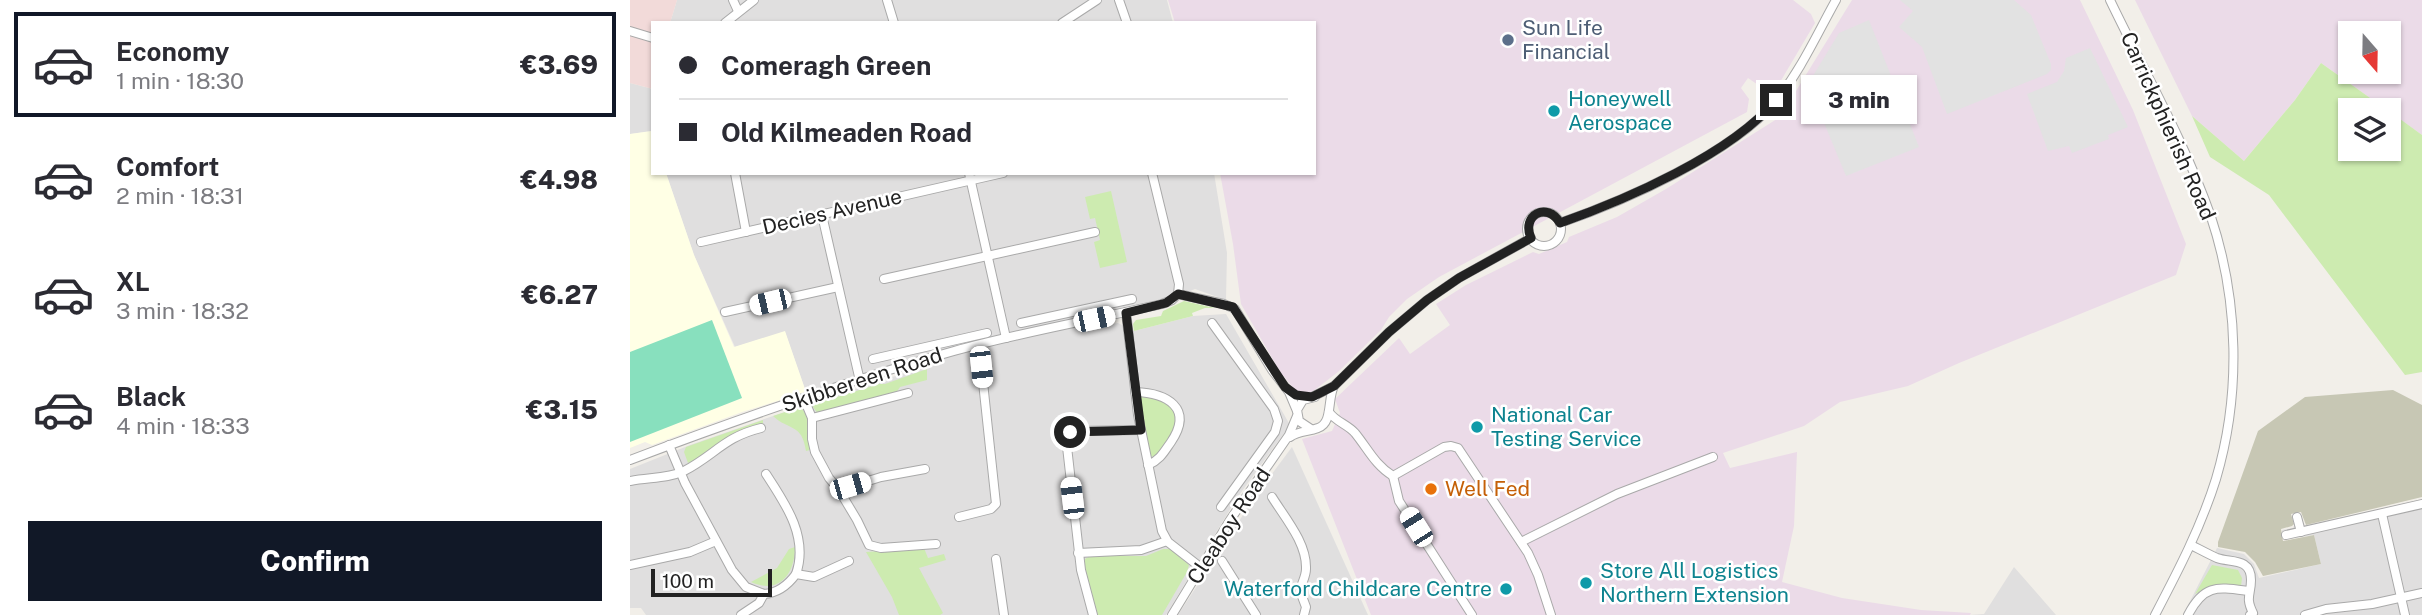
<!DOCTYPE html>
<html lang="en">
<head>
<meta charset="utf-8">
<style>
	body { margin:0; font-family:"Public Sans",sans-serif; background:#f7f7f7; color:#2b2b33; height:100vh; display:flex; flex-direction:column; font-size:26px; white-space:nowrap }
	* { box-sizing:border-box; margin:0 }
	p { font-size:23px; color:#7c7c81 }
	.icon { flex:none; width:38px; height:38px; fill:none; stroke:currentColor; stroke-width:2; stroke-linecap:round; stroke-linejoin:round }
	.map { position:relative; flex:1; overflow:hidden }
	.side { display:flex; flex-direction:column; background:#fff; width:630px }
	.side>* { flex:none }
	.top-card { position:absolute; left:21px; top:21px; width:665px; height:154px; border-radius:0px; box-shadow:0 2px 5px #0004; display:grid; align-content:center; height:154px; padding:0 28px; background:#fff }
	.needle { width:46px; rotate:160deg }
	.tools { position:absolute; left:1708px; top:21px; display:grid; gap:14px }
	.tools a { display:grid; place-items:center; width:63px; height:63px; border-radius:0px; background:#fff; box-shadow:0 2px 5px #0004; font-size:35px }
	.scale { position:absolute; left:21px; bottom:18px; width:121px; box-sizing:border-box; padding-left:7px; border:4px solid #222; border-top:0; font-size:19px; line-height:24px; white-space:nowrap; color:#222; -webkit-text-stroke:5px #fff; paint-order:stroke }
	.end { position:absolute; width:32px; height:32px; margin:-16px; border:9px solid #222; background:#fff; box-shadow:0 0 0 4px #fff }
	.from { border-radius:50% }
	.bubble { position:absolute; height:49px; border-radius:0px; background:#fff; box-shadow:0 2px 5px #0004; font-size:23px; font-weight:800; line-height:49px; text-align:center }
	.car { position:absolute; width:21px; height:42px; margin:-21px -10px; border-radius:9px; box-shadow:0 0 5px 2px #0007; background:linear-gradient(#fff 24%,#345 0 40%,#fff 0 76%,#345 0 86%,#fff 0) }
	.top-card b { display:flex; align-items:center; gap:24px; height:66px; font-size:26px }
	.top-card b+b { border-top:2px solid #e1e1e2 }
	.top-card i { width:18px; height:18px; background:#2b2b33 }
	ul { padding:12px 0 0; list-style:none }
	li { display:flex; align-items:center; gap:21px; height:105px; margin:0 14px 10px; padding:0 14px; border:4px solid transparent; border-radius:0px }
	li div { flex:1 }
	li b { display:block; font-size:26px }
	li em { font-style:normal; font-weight:800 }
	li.on { border-color:#111827 }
	li>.icon { width:63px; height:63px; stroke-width:1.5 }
	.primary-button { display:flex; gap:14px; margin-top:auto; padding:14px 28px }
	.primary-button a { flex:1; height:80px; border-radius:0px; background:#111827; color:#fff; font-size:28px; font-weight:800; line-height:80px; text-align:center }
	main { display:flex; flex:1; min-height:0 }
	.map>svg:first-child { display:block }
	.residential { fill:#e0dfdf }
	.commercial { fill:#f2dad9 }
	.industrial { fill:#ebdbe8; fill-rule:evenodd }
	.education { fill:#ffffe5 }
	.construction { fill:#c7c7b4 }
	.grass { fill:#cdebb0 }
	.pitch { fill:#88e0be }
	.parking { fill:#e2e2e2 }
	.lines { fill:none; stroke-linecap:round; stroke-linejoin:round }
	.minor-casing { stroke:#a9a9a9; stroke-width:10 }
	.minor { stroke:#fff; stroke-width:8 }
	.route { stroke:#222; stroke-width:9 }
	.service-dot { fill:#5c6f8a; stroke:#fff; stroke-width:2.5 }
	.culture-dot { fill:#0f9aa8; stroke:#fff; stroke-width:2.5 }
	.food-dot { fill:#e8710a; stroke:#fff; stroke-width:2.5 }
	.labels { text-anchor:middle; stroke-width:5; stroke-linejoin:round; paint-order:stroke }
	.service-label { font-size:21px; fill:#4e5e75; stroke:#fff; text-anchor:start }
	.culture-label { font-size:21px; fill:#0d838f; stroke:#fff; text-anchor:start }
	.street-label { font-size:21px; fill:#222; stroke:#fff }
	.food-label { font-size:21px; fill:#c56008; stroke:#fff; text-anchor:start }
</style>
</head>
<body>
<main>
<section class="side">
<ul>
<li class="on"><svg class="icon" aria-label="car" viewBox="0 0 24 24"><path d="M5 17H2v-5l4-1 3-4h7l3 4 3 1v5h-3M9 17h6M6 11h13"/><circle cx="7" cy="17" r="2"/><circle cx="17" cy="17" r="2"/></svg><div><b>Economy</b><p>1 min · 18:30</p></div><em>€3.69</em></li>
<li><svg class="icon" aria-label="car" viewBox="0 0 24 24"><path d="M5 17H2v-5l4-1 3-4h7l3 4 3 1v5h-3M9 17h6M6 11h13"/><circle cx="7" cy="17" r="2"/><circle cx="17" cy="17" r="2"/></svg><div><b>Comfort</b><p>2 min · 18:31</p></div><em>€4.98</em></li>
<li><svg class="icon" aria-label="car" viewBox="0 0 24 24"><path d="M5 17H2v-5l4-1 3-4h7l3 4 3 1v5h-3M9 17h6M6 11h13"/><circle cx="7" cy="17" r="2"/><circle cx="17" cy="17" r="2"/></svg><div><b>XL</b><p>3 min · 18:32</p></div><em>€6.27</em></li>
<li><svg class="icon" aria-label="car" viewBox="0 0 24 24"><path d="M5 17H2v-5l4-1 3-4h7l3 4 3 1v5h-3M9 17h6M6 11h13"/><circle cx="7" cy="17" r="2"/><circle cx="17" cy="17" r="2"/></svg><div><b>Black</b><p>4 min · 18:33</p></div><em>€3.15</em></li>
</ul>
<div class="primary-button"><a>Confirm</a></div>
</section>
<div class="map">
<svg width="1792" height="615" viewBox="0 0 1792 615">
	<rect width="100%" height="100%" fill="#f2efe9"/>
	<g class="residential">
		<path d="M47,0H537L543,23H40Z"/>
		<path d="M0,83L23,89V134L21,131L0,134Z"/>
		<path d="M36,173H584L597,253L596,300L565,289L538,300L453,319V329L488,323L504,331L563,316L596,314L660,425L607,498L536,615H16L11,608H0V469L60,445L143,416L299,365L297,356L176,392L155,332L105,347L64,255Z"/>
		<path d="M662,447L738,615H548L624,498Z"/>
		<path d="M1792,499V615H1553L1587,548L1614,554L1624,564L1629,578L1691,564L1684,535L1653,540L1652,530L1663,528L1665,524L1662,515L1670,513L1675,527Z"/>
		<path d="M1384,567L1426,615H1340L1354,614Z"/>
	</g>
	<path class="commercial" d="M0,0H47L40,23H23V89L0,83Z"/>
	<g class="industrial">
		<path d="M538,0H1163L1181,14L1185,23L1146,89L1141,91L1134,89L1118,78L1111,88L1119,99L1117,112L809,277L777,299L759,317L751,330L708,372L682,392L674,393L665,390L650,372L611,304L603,244L590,173H684V23H545Z"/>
		<path d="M1222,0H1450L1503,110L1556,244L1546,275L1329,363L1278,386L1210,402L1174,426L1093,453L1100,468L1167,452L1164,526L1152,582L1212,598L1291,610L1341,613L1340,615H741L672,439L702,431L710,413L705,399L769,338L780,354L820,325L806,304L836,285L903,252L909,254L937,242L939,237L987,217L1036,189L1150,117Z"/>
		<path d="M1505,0H1792V135L1691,63L1665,100L1614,161L1562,116ZM1720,33H1759V72H1720Z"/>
	</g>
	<path class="education" d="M22,131L23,173H36L64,255L104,347L155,331L176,392L112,412L22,445L15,442L0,448V134Z"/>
	<path class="construction" d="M1763,390L1792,405V497L1676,525L1671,512L1661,514L1664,524L1662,526L1651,529L1653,541L1684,535L1691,564L1633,576L1625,562L1615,552L1588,547V542L1628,431L1675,397Z"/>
	<g class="grass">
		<path d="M1691,63L1757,110H1720V149H1759V111L1792,135V372L1775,375L1639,195L1580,157L1562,116L1614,161L1665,100Z"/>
		<path d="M481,191L497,262L470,268L464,242L470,240L465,218L460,219L455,197Z"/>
		<path d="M554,301L585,308H575L562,313L563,316L504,331L503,324L506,320L531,316L533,311Z"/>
		<path d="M297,369V380L270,387L266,393L188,414L183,407L184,404L249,384H255Z"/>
		<path d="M510,397C556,397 553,433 524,457L520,456Z"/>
		<path d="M170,407C183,418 177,435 180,450L176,451C172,423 159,431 143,416Z"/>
		<path d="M133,420V424L102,434L66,460L58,463L54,452L56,447Z"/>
		<path d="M165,547C165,574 149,595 121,582L147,568L159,549Z"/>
		<path d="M294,548L298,558L314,554L316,560L289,568L313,613L310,615H269L262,597L236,552Z"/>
		<path d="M533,549H540L559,565L557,572L532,615H468C461,597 453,579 455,559L460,556H516Z"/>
		<path d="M1582,565L1608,570L1612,578L1611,586L1583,585L1565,594Z"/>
	</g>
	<path class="pitch" d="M82,320L112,398L0,442V352Z"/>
	<g class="parking">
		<path d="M1270,0H1384L1401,15L1421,64V70L1417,74L1317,114L1292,47L1269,27L1283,11Z"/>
		<path d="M1239,20L1289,147L1216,176L1178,84L1209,33Z"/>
		<path d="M1460,48L1498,127L1478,135L1479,139L1442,153L1439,146L1418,151L1397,94L1427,82L1434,71L1436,58Z"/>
	</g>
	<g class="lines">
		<g class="minor-casing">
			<g id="minor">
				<path d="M103,0L108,11"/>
				<path d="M257,0L264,23"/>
				<path d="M489,0L497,23"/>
				<path d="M1480,0C1514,71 1555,142 1581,217C1609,301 1611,395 1586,479C1571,527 1548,571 1525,615"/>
				<path d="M95,23L124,0"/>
				<path d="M432,23L467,0"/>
				<path d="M0,31L23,38"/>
				<path d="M105,173L116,232"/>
				<path d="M339,173L376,338"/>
				<path d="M522,173L549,284L548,294"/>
				<circle cx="914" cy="229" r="17"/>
				<path d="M192,215L230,381"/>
				<path d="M930,223C996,200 1099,155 1145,102C1170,72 1187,34 1206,0"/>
				<path d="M71,242L373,173"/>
				<path d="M254,279L465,232"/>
				<path d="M548,294L594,304L605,309L642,370L659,392L667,411"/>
				<path d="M95,312L208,287"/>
				<path d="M496,312L508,415L532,531L538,542L570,567"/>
				<path d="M391,323L502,299"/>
				<path d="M582,323L644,409L648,421L645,432L591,507"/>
				<path d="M243,359L357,333"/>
				<path d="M505,392C537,393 564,408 541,442C534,452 530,460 518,465"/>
				<path d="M682,397L704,386L759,332L797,300L829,278L901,238"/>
				<path d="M174,399L182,418V439L185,452L199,478L209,490L227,520L239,545L251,548L306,544"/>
				<path d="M699,412C706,422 717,424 725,433C738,449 745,465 763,476L814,447L821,446L828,448L898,553L908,575L921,615"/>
				<path d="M182,418L278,393"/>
				<path d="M681,429L669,421L667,410L673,400L685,397"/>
				<path d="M660,437C669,431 678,432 688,428C703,423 697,400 704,386"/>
				<path d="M39,445L55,483L102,570L116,587L134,594"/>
				<path d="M0,460C106,420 214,382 324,351C392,332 462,320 532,304L542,300L548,294"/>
				<path d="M136,474C155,503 179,537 166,574"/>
				<path d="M763,476L769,501L842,615"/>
				<path d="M0,481C18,477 37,479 54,471C85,455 94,437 131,428"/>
				<path d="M209,490L251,477L295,469"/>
				<path d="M642,497C655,518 677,543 676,569C676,577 671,584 670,591L676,607L674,615"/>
				<path d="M1752,514L1775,615"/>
				<path d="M329,517L361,509L366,504L349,345"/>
				<path d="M1667,517L1671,532"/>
				<path d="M1656,535L1792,504"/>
				<path d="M891,542L987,494L1083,457"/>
				<path d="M1561,545C1569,549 1578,554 1587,558C1600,563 1621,557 1621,580C1621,595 1615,597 1623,613L1620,615"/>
				<path d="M448,553L511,550L537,541"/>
				<path d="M366,559L374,615"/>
				<path d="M592,561L626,615"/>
				<path d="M0,565L60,552L86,541"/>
				<path d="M111,615L129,603L134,594C148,593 158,585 166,574L184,577L219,561"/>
				<path d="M463,615L451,570L436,438L439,433L446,431L511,430"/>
				<path d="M542,615L600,520L659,435L667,416"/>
				<path d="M1558,615C1574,584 1587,587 1618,591"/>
				<path d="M1675,615L1696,609L1742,604L1792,593"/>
			</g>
		</g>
		<use href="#minor" class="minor"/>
	</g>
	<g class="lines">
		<path class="route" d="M440,432L511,430L496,313L536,303L548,294L603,307L655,387L666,395L682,397L704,386L759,332L797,300L829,278L901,238C891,215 917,201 930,223C995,200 1102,154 1146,100"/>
	</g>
	<circle class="service-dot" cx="878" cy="40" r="7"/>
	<g class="culture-dot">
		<circle cx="924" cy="111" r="7"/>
		<circle cx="847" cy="427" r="7"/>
		<circle cx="956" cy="583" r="7"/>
		<circle cx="876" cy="589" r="7"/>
	</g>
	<circle class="food-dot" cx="801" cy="489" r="7"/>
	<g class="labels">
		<g class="service-label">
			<text x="892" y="35">Sun Life<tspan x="892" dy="24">Financial</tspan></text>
		</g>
		<g class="culture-label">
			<text x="938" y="106">Honeywell<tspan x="938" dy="24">Aerospace</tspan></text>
			<text x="861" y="422">National Car<tspan x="861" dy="24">Testing Service</tspan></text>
			<text x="970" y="578">Store All Logistics<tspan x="970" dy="24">Northern Extension</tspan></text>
			<text x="862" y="596" text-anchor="end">Waterford Childcare Centre</text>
		</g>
		<g class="street-label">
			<text transform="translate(1538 126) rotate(66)" y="7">Carrickphierish Road</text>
			<text transform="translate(202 212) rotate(-13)" y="7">Decies Avenue</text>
			<text transform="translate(232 380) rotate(-18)" y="7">Skibbereen Road</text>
			<text transform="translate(599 526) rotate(-57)" y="7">Cleaboy Road</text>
		</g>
		<g class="food-label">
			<text x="815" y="496">Well Fed</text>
		</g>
	</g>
</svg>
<div class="tools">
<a><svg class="needle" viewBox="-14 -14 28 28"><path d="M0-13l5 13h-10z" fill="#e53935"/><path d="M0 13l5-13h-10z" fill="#7c7c81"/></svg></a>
<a><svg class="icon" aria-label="layers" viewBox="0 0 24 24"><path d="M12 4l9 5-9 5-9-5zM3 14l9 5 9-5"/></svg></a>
</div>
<div class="scale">100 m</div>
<i class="end from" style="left:440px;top:432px"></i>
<i class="end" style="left:1146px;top:100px"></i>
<div class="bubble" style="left:1171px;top:75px;width:116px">3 min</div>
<i class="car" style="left:140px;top:302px;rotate:257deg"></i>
<i class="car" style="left:464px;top:319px;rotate:78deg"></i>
<i class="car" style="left:351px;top:367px;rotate:174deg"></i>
<i class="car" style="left:220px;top:486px;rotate:74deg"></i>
<i class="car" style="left:442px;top:498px;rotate:353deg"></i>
<i class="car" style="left:786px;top:527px;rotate:328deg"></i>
<div class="top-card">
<b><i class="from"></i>Comeragh Green</b>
<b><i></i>Old Kilmeaden Road</b>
</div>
</div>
</main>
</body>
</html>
